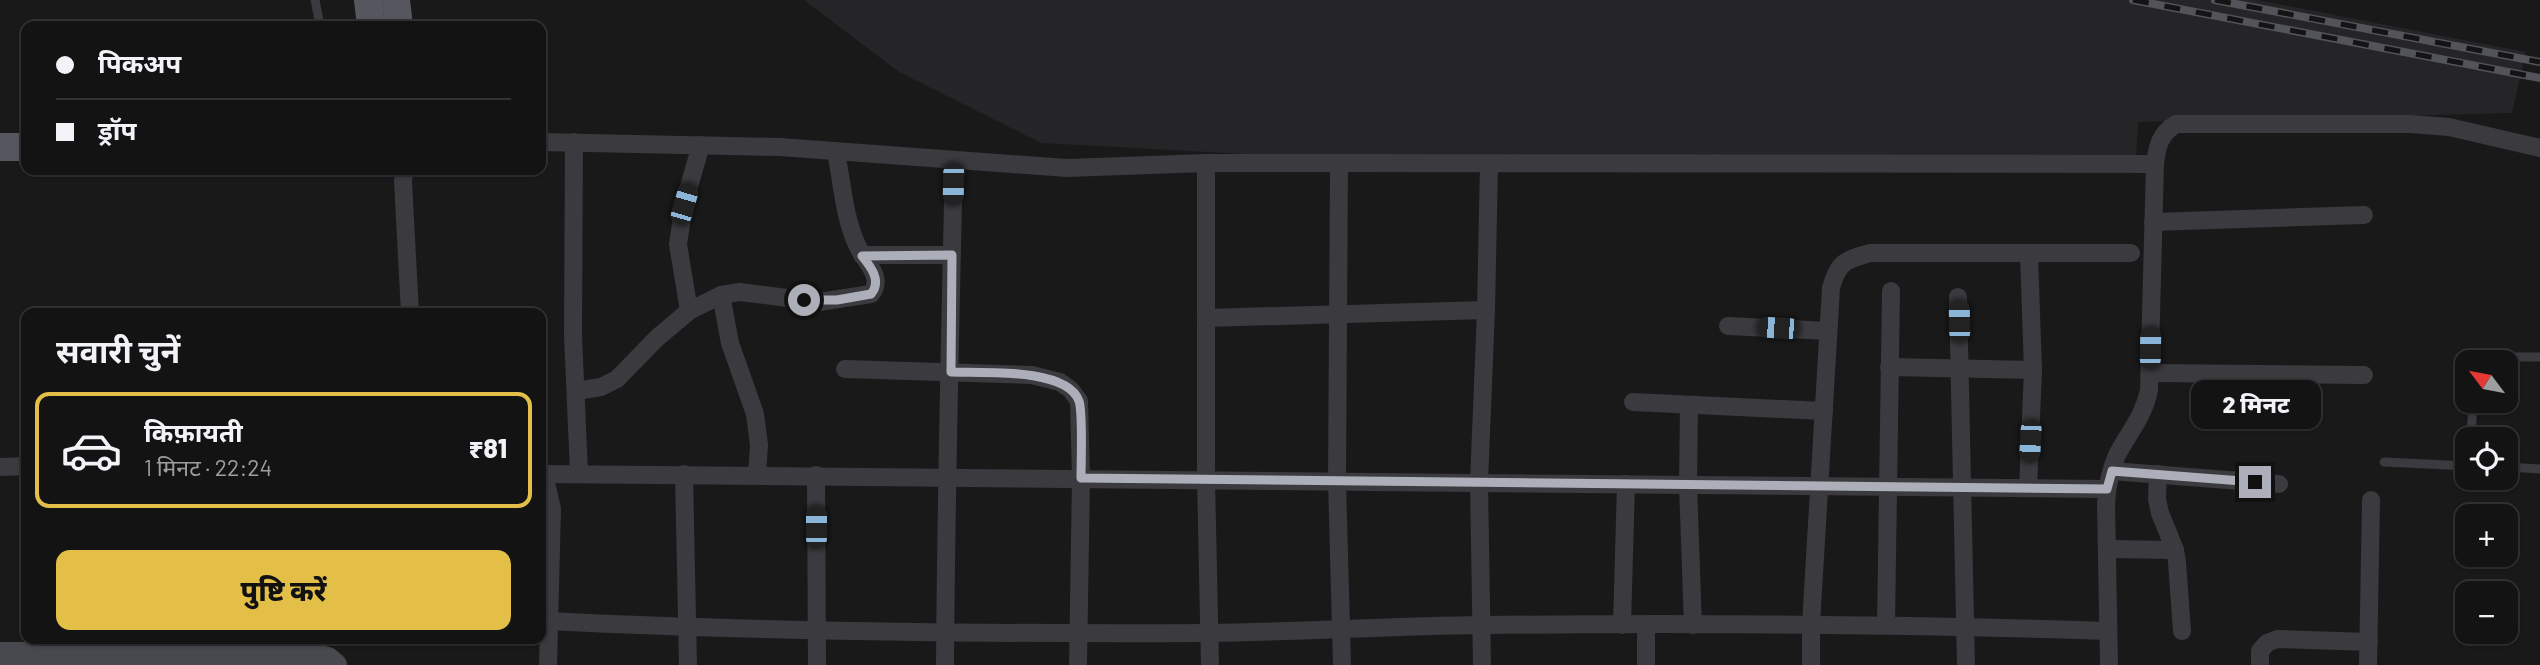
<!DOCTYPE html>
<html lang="hi">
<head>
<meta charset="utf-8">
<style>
	body { margin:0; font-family:Barlow,"Noto Sans Devanagari",sans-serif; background:#1c1c1d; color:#f1f3f6; height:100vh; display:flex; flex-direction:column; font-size:26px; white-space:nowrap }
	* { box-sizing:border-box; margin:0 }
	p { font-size:23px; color:#9d9ea0 }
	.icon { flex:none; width:38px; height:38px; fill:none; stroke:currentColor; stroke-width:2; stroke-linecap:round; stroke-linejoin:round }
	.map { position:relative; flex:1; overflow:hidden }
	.side { position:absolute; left:21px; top:308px; width:525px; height:336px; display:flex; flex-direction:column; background:#131314; border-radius:14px; box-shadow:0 2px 5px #0004,0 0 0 2px #323234 }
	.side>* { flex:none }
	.hud { position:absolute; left:21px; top:21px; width:525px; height:154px; border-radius:14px; box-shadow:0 2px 5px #0004,0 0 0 2px #323234; display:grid; align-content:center; height:154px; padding:0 35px; background:#131314 }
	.needle { width:46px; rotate:302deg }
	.buttons { position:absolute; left:2455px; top:350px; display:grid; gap:14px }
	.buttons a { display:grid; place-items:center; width:63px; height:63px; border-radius:14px; background:#131314; box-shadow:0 2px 5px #0004,0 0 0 2px #323234; font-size:35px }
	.end { position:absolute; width:32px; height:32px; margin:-16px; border:9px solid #acafb9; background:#111; box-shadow:0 0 0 4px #111 }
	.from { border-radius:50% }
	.bubble { position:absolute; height:49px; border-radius:14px; background:#131314; box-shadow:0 2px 5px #0004,0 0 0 2px #323234; font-size:23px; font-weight:800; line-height:49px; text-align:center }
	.car { position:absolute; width:21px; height:42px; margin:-21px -10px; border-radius:9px; box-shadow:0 0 5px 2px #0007; background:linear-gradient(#222 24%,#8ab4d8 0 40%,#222 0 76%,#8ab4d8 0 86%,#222 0) }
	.hud b { display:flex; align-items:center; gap:24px; height:66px; font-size:26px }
	.hud b+b { border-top:2px solid #323234 }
	.hud i { width:18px; height:18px; background:#f1f3f6 }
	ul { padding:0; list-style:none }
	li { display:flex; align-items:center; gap:21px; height:116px; margin:0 14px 10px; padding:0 21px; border:4px solid transparent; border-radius:14px }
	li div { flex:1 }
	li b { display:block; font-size:26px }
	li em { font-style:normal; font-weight:800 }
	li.current { border-color:#e3bf48 }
	li>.icon { width:63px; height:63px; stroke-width:1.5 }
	h2 { padding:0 35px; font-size:32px; line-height:84px }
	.primary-button { display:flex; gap:14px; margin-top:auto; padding:14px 35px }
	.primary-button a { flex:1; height:80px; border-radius:14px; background:#e3bf48; color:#111; font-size:28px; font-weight:800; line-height:80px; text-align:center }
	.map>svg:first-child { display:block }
	.built { fill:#252527 }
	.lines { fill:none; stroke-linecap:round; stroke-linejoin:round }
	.lane { stroke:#3a3a3f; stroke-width:9 }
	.street { stroke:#3a3a3f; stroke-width:18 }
	.secondary { stroke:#48494f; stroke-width:24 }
	.primary { stroke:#56575e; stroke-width:28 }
	.rail-casing { stroke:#53545a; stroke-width:8 }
	.rail { stroke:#141415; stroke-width:5; stroke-dasharray:16; stroke-linecap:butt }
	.route { stroke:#acafb9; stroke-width:9 }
</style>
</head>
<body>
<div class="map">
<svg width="2540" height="665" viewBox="0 0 2540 665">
	<rect width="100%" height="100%" fill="#19191a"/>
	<path class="built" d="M804,0H2257L2526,52L2512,113L2138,122L2136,160L1245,154L1041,143L899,72Z"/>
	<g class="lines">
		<g class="lane">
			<path d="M315,0L320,26"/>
			<path d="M2484,362L2492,357H2540"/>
			<path d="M2471,439L2473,401"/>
			<path d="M2384,462L2468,466"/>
			<path d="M2506,467L2540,469"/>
		</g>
		<g class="street">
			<path d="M541,142L780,147L1067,168L1206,163L2155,164"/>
			<path d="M574,142L573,335L579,473"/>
			<path d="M1206,163V479L1210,665"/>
			<path d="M1339,164L1337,481L1342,665"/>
			<path d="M405,170L403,181L410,313"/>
			<path d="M2153,222L2364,215"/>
			<path d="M862,255H952"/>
			<path d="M721,295L730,343L755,414L759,445L757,475"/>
			<path d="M1958,297L1966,665"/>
			<path d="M689,311L678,244L684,204L701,145"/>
			<path d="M1206,318L1486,310"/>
			<path d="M1728,326L1828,331"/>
			<path d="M1889,367L2033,370"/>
			<path d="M845,369L1032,375L1060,382L1071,390L1079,401L1081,478L1078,665"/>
			<path d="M2150,373L2364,375"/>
			<path d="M576,391L601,387L617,379L657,338L689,311L721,295L740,292L819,302L871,294C885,277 864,261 857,245C844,217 842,182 836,152"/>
			<path d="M1633,402L1824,411"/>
			<path d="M1689,406L1688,485L1693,625"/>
			<path d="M0,467L26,466"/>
			<path d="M2112,471L2279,484"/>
			<path d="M541,472L544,474L552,509L548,665"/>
			<path d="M544,474L2107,489"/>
			<path d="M684,474L688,665"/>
			<path d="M2158,474L2157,499L2160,513L2175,550L2177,562L2182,631"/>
			<path d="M816,475L817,665"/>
			<path d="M2028,488L2033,370L2029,254"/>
			<path d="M2107,549L2175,550"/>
			<path d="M549,621C768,632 988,634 1207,633C1298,632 1390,626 1481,625C1690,623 1899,624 2108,631"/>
			<path d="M1622,625L1626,484"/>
			<path d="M1646,625V665"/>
			<path d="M1886,625L1891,291"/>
			<path d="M945,665C946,497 950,329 954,161"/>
			<path d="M1482,665L1479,482L1486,310L1489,164"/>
			<path d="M1811,665V625L1831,288C1838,262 1845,260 1870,253H2131"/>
			<path d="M2109,665L2106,504C2107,488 2110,470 2117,455C2129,432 2144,416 2149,390L2155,164C2157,146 2160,134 2176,124H2411L2449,127L2540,148"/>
			<path d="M2260,665V651L2267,643L2277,639L2369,642"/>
			<path d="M2368,665L2371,500"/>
		</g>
		<path class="secondary" d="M0,654L301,653L328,659L335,665"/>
		<g class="primary">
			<path d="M368,0L371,26"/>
			<path d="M396,0L399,26"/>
			<path d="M0,147H26"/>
		</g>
		<g class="rail-casing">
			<g id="rail">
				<path d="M2133,0L2540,78"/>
				<path d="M2215,0L2540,62"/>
			</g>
		</g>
		<use href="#rail" class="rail"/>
	</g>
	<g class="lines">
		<path class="route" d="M804,300H837L871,294C882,281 871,267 862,256L952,255L951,372C980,373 1067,367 1079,401C1083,412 1081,463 1081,478L2107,489L2112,471L2255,482"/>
	</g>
</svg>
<div class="buttons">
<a><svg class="needle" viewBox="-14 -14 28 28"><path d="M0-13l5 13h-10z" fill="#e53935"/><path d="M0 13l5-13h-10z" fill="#9d9ea0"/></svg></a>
<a><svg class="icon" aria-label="locate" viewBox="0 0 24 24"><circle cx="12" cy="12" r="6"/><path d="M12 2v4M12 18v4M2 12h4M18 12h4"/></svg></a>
<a>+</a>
<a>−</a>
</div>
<i class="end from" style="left:804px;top:300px"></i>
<i class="end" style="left:2255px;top:482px"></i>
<div class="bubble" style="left:2191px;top:380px;width:130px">2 मिनट</div>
<i class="car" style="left:953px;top:184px;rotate:181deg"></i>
<i class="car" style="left:684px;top:204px;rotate:16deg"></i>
<i class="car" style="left:1959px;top:321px;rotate:359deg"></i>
<i class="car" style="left:1778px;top:328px;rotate:273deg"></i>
<i class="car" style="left:2150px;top:348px;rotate:1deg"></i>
<i class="car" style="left:2030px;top:441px;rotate:183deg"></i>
<i class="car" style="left:816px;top:527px;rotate:0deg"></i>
<div class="hud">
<b><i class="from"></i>पिकअप</b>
<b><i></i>ड्रॉप</b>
</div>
<section class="side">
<h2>सवारी चुनें</h2>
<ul>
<li class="current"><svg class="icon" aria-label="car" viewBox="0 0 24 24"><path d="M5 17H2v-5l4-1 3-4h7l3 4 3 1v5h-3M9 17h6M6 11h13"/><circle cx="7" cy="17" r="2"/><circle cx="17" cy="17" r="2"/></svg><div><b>किफ़ायती</b><p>1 मिनट · 22:24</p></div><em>₹81</em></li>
</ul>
<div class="primary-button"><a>पुष्टि करें</a></div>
</section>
</div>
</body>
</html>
